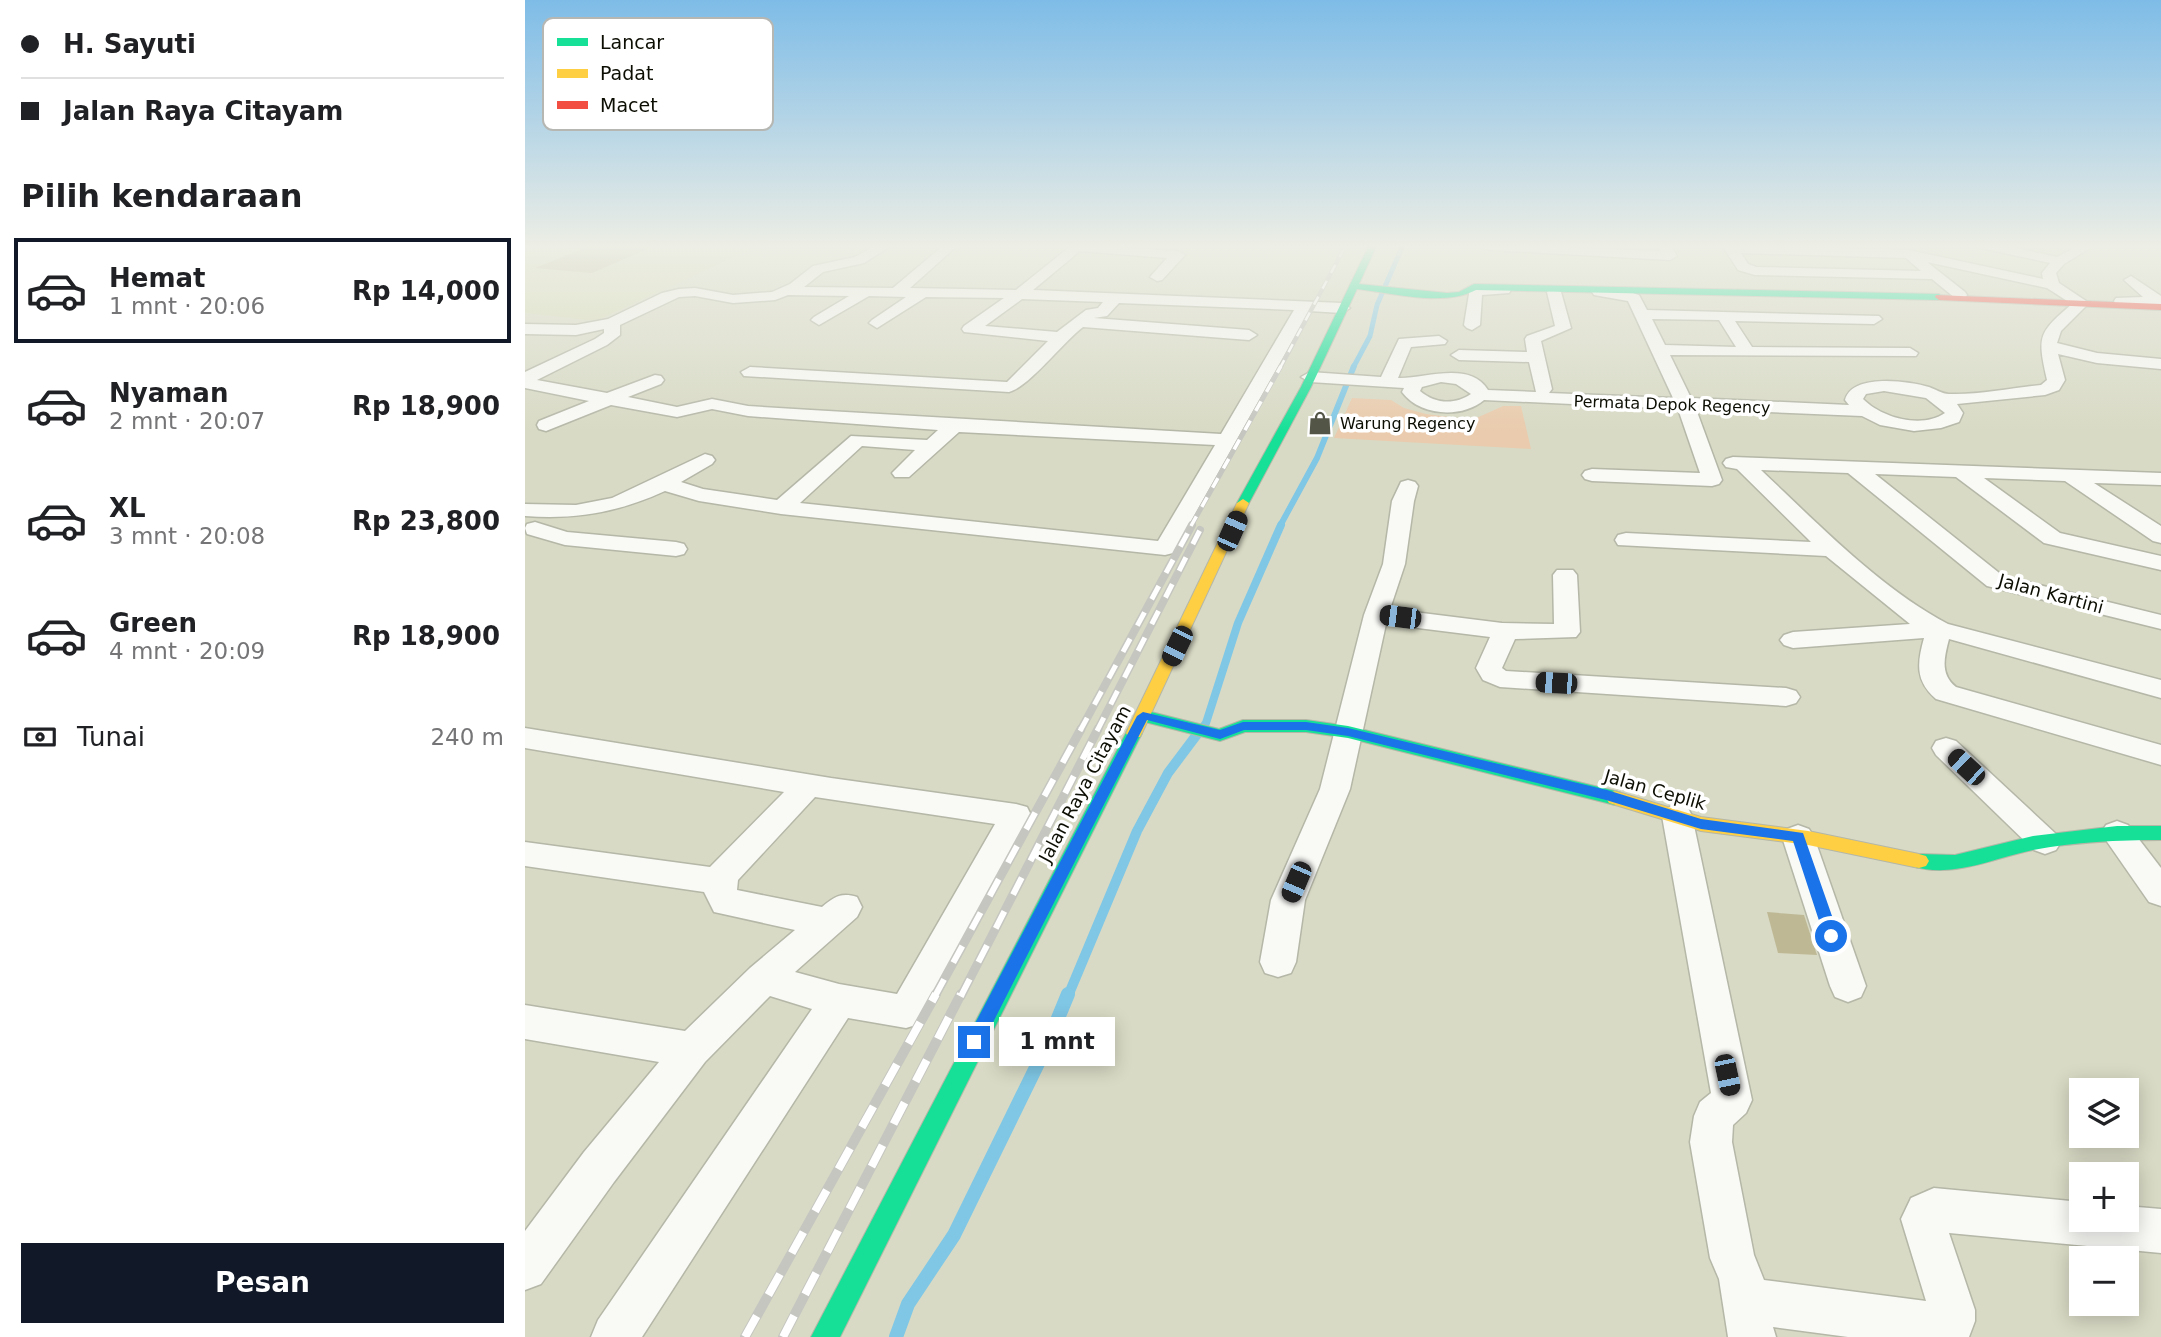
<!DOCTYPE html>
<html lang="id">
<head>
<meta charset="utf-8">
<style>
	body { margin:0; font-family:"DejaVu Sans",sans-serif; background:#f6f6f6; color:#202124; height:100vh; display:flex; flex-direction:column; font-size:26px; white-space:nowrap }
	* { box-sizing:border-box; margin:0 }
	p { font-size:23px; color:#757577 }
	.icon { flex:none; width:38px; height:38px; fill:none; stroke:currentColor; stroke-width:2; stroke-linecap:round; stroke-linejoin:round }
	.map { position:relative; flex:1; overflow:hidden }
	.drawer { display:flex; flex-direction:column; background:#fff; width:525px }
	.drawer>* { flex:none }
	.guide { display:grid; align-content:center; height:154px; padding:0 21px; background:#fff }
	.tools { position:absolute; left:1544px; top:1078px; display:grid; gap:14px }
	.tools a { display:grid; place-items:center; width:70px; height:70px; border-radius:0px; background:#fff; box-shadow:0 4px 18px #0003; font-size:35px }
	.end { position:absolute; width:32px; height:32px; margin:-16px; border:9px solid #1a73e8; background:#fff; box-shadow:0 0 0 4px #fff }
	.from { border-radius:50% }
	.bubble { position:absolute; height:49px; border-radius:0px; background:#fff; box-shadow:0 4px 18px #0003; font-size:23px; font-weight:700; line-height:49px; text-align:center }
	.car { position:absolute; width:21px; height:42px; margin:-21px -10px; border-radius:9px; box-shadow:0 0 5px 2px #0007; background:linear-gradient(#222 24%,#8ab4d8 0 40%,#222 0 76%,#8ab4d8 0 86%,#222 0) }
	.guide b { display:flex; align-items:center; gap:24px; height:66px; font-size:26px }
	.guide b+b { border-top:2px solid #e0e0e0 }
	.guide i { width:18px; height:18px; background:#202124 }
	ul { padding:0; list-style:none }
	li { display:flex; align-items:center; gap:21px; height:105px; margin:0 14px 10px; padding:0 7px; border:4px solid transparent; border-radius:0px }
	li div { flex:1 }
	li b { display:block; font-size:26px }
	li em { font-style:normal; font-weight:700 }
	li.selected { border-color:#111827 }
	li>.icon { width:63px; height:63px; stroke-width:1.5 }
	h2 { padding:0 21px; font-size:32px; line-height:84px }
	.pay { display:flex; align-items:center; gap:18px; height:77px; padding:0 21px; font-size:26px }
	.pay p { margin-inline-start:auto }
	.action { display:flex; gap:14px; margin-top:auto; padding:14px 21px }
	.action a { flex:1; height:80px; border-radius:0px; background:#111827; color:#fff; font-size:28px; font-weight:700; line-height:80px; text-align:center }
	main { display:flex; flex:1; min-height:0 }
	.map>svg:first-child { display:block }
	.built { fill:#d7dbb8 }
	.green { fill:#eacbad }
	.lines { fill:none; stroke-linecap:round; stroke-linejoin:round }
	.stream-far4 { stroke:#7fc7e5; stroke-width:5 }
	.stream-far3 { stroke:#7fc7e5; stroke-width:6 }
	.stream-far2 { stroke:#7fc7e5; stroke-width:8 }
	.stream-far1 { stroke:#7fc7e5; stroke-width:10 }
	.stream { stroke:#7fc7e5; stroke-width:14 }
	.building { fill:#beb895 }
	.street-casing { stroke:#b5b7a7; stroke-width:3 }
	.fast-casing { stroke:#b5b7a7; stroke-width:2 }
	.slow-casing { stroke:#b5b7a7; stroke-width:2 }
	.jam-casing { stroke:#b5b7a7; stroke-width:2 }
	.street { fill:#f9f9f6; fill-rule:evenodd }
	.fast { fill:#16e098; fill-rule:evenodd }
	.slow { fill:#ffcf43; fill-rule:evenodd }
	.jam { fill:#f24e42; fill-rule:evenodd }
	.rail-far4-casing { stroke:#c5c6c0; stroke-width:4.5 }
	.rail-far3-casing { stroke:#c5c6c0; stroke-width:5 }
	.rail-far2-casing { stroke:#c5c6c0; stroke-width:8 }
	.rail-far1-casing { stroke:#c5c6c0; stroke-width:9 }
	.rail-casing { stroke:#c5c6c0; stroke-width:10 }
	.rail-far4 { stroke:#fff; stroke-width:2.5; stroke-dasharray:9; stroke-linecap:butt }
	.rail-far3 { stroke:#fff; stroke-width:3.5; stroke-dasharray:11; stroke-linecap:butt }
	.rail-far2 { stroke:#fff; stroke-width:5; stroke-dasharray:15; stroke-linecap:butt }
	.rail-far1 { stroke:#fff; stroke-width:6; stroke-dasharray:19; stroke-linecap:butt }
	.rail { stroke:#fff; stroke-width:8; stroke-dasharray:24; stroke-linecap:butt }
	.route { fill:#1a73e8 }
	.labels { text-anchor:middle; stroke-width:7; stroke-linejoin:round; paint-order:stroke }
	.far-street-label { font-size:16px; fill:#0c0e03; stroke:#fff }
	.far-poi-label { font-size:16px; fill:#0c0e03; stroke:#fff; text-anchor:start }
	.street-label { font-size:18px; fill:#0c0e03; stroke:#fff }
	.key { fill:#fff; stroke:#b6b7b3; stroke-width:2 }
	.key-label { font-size:19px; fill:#0c0e03 }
</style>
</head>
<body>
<main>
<section class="drawer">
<div class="guide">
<b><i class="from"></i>H. Sayuti</b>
<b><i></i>Jalan Raya Citayam</b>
</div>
<h2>Pilih kendaraan</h2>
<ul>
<li class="selected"><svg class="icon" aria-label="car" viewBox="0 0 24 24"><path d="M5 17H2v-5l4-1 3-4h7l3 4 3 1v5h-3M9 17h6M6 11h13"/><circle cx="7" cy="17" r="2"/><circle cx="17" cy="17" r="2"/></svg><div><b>Hemat</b><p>1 mnt · 20:06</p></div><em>Rp 14,000</em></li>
<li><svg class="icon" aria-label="car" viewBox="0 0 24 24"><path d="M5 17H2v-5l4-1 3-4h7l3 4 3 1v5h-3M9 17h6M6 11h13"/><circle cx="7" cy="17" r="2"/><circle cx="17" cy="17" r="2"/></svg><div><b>Nyaman</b><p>2 mnt · 20:07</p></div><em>Rp 18,900</em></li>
<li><svg class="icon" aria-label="car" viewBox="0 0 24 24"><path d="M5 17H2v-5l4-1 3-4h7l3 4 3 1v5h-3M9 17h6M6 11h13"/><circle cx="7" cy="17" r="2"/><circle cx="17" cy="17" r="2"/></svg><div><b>XL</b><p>3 mnt · 20:08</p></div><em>Rp 23,800</em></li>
<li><svg class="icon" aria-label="car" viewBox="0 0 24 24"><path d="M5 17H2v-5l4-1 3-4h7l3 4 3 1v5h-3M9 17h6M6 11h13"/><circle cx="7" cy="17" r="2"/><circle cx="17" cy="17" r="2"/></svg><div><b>Green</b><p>4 mnt · 20:09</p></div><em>Rp 18,900</em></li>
</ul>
<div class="pay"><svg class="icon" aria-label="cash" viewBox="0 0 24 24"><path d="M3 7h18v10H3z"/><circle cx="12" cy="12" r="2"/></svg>Tunai<p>240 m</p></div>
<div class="action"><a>Pesan</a></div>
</section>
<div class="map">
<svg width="1636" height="1337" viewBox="0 0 1636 1337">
	<rect width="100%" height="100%" fill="#d8dac5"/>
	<path class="built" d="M21,245H235L71,321L0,313V253Z"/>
	<path class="green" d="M827,398L866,400L879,408L901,414L947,420L978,406H996L1006,449L809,438Z"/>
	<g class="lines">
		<path class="stream-far4" d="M828,368L845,336L852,305L878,245"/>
		<path class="stream-far3" d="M755,526L792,458L829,366"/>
		<path class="stream-far2" d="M675,731L681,723L713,623L756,525"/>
		<path class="stream-far1" d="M543,996L612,831L643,773L676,729"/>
		<path class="stream" d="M371,1337L383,1304L429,1235L522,1045L543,994"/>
	</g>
	<g class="building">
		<path d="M68,245H132L67,273L10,268Z"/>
		<path d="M1242,912L1279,915L1292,955L1253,953Z"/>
	</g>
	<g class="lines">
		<g class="street-casing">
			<g id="street">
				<path d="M351,245H367L339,263L298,272L279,287L368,288L419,245H433L385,288L491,290L547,245L653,251L660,255L637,280L632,281L625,277L642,258L555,251L508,290L817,303L825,308L817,313L784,311L648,553L640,555L256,514L174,501L140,491C94,512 51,520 0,516V504L51,505L87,498L180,454L187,456L190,460L187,464L156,482L178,489L252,500L326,436L402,440L413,430L223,416L187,409L152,417L86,405L21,431L14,429L12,425L14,421L64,401L0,388V372L70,339L79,333V329L51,335L0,334V324L51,325L83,319L137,293L154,289L170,288L208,295L247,292L265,284L288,266L330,257ZM263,295L324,296L289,317L286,320L294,325L344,296L381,297L347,320L344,323L352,328L401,297L479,298L439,326L437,329L439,332L523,341L482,382L225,367L216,372L219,376L484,392C504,387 538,342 558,327L724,340L732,335L724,330L569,318L582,316L594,303L769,310L696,434L286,410L223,406L187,399L152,407L103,397L136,384L139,380L136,376L130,375L82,393L12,380L82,345L95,335V325L154,297L170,296L208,303L250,300ZM497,299L578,302L573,308L561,310L532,332L460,326ZM434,432L690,445L633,541L275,503L337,446L390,450L367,473L370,477H384Z"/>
				<path d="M960,245L1136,251L1133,245H1145L1152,256L1145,260L966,250L961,249Z"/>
				<path d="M1197,245L1384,250L1518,279L1517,273L1525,263L1456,248L1454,245H1478L1532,257L1555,245H1570L1539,264L1531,273L1534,283L1564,303L1536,331L1532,343L1572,353L1636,359V369L1572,363L1533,354L1540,380L1534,390L1520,395L1432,404L1438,413L1434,422L1416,428L1389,431L1355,425L1337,416L1171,409L1197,480L1194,484L1187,486L1067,481L1060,479L1057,475L1060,471L1067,469L1175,473L1153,409L959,400C936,419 895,416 877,392L879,388L785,382L776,377L785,372L856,377L874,339L914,336L922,341L920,344L886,347L873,378C899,379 945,360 963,390L1011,392L1004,362L934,360L926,355L934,350L1002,352L1000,339L1002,336L1030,326L1022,292L1029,288L1036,292L1046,328L1016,341L1027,389L1024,393L1148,398L1103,301L1069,295L1067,292L1069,289C1085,286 1099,290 1114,295L1122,310L1354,316L1357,319L1349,324L1210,321L1227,347L1385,348L1393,353L1391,356L1145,355L1166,398L1324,405L1320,400C1327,373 1383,381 1404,387C1410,389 1417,394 1424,394C1454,395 1486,388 1516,385L1522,380C1512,336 1513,333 1547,304L1522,288L1402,262L1440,292L1442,295L1440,298H1430L1407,279L1230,275L1213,270ZM1216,253L1381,258L1396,271L1231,267L1223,264ZM1127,319L1194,320L1211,347L1140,345ZM916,382L931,384L946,394C930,405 910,404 895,391L897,387ZM1359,391L1401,398L1420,413C1397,429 1357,418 1338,399L1341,394Z"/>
				<path d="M1606,276L1636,296V305L1591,304L1589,301L1591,298L1618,297L1599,280Z"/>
				<path d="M979,286L984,287L986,290L984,293L957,295L955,325L947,330L942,328L939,325L945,288Z"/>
				<path d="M1208,457L1636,473V485L1569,483L1636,526V543L1628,541L1540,481L1459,478L1535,533L1636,556V570L1519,543L1431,477L1350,474L1478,576L1636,615V629L1462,586L1323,473L1236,470C1291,522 1356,589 1423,624L1636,680V698L1424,639C1419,658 1415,674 1431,687L1636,745V765L1411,699C1390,681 1392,663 1399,638L1268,648L1259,645L1255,640L1259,635L1268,632L1385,624L1301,556L1093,545L1090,540L1093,535L1101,533L1286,542L1212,469L1201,467L1198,463L1201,459Z"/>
				<path d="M883,480L890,482L893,486L889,501L880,564L865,609L977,623L1029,624L1028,575L1032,570H1048L1052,575L1055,632L1051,637L990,639L977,668L981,671L1261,688L1271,691L1275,697L1271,703L1261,706L975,687L958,680L951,668L965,637L861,624L825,789L780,900L771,962L766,973L753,977L740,973L735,962L746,900L795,789L839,615L858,564L867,501L876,482Z"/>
				<path d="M10,522L42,532L151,542L159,544L162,549L159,554L151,556L40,545L2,534L0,528L2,524Z"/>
				<path d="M0,728L306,778L491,804L502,807L506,815L394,1024L381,1028L323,1018L117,1337H66L73,1320L287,1009L245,996L180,1062L89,1182L16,1284L0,1290V1231L59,1152L134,1062L0,1039V1005L160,1031L225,968L270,930L189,912L179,892L0,866V842L185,867L259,792L0,748ZM290,797L470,824L372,994L314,984L270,972L332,917L337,907L332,897C316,892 309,897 297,907L212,890L213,880Z"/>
				<path d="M1421,738L1431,741L1531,834L1536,842L1531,850L1520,854L1509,850L1411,755L1407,748L1411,741Z"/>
				<path d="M1152,805L1163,808L1167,816L1227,1100L1221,1113L1208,1125L1207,1142L1229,1255L1239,1280L1401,1301L1376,1219L1386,1198L1409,1188L1556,1202V1220H1601V1206L1636,1209V1253L1424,1233L1450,1310V1321L1444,1337H1323L1248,1327L1251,1337H1203L1194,1279L1185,1258L1165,1142L1169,1116L1175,1102L1186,1093L1137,816L1141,808Z"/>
				<path d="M1592,821L1603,825L1636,868V906L1624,902L1576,833L1581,825Z"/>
				<path d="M1273,825L1284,829L1289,837L1341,986L1336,997L1323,1002L1310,997L1305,986L1257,837L1262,829Z"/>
			</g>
		</g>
		<g class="fast-casing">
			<g id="fast">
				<path d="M844,245H852L834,284L922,293L934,292L949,284L1414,294L1418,297L1414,300L951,290C919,307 867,293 832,289L786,387L724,503L722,506H714L712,503L776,387Z"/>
				<path d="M618,710L694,729L718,720H781L823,726L1090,791L1096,793L1099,798L1096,803L1090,805L823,738L781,732H720L695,741L612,720L610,716L612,712Z"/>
				<path d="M609,727L615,729L617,733L315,1337H286L601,733L603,729Z"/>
				<path d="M1592,826H1636V840C1593,840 1550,842 1508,850C1468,858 1428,879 1387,866L1384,861L1387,856L1394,854L1430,855L1508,836Z"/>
			</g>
		</g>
		<g class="slow-casing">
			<g id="slow">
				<path d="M718,499L724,503L617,733L615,737H603L601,733L712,503Z"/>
				<path d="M1090,791L1176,817L1283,831L1394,854L1401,856L1404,861L1401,866L1394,868L1283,845L1176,831L1084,803L1081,798L1084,793Z"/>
			</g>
		</g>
		<g class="jam-casing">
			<path id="jam" d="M1411,295L1636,304V310L1414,300L1410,297Z"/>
		</g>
		<use href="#street" class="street"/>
		<use href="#fast" class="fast"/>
		<use href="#slow" class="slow"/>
		<use href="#jam" class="jam"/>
		<g class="rail-far4-casing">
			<path id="rail-far4" d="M755,368L821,245"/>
		</g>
		<g class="rail-far3-casing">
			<path id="rail-far3" d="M666,526L756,366"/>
		</g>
		<g class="rail-far2-casing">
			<g id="rail-far2">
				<path d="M555,731L667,525"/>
				<path d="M572,731L675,530"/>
			</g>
		</g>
		<g class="rail-far1-casing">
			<g id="rail-far1">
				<path d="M410,996L556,729"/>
				<path d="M436,996L573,729"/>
			</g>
		</g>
		<g class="rail-casing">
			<g id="rail">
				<path d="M220,1337L411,994"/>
				<path d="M258,1337L436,994"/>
			</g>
		</g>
		<use href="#rail-far4" class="rail-far4"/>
		<use href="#rail-far3" class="rail-far3"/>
		<use href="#rail-far2" class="rail-far2"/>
		<use href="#rail-far1" class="rail-far1"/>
		<use href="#rail" class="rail"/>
	</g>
	<linearGradient id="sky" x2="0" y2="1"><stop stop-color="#7ebce7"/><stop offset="0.57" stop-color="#edeee5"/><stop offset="1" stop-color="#edeee5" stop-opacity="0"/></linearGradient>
	<rect width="1636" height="432" fill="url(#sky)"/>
	<path class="route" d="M618,712L695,730L718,722H781L823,728L1082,790L1176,819L1278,833L1314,936L1306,942L1299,936L1268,841L1176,829L1081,800L823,736L781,730H719L695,739L622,720L455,1048L449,1050L443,1048L440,1042L443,1037L612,716Z"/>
	<defs>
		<g id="shop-bare" transform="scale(1.89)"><path d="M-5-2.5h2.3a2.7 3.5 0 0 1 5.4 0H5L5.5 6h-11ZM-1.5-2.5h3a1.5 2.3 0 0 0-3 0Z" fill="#535547" stroke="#fff" stroke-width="2.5" paint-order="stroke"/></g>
	</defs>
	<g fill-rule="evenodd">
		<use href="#shop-bare" x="795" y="423"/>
	</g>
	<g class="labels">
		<g class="far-street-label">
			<text transform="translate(1147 404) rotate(2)" y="6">Permata Depok Regency</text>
		</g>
		<g class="far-poi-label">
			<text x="815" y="429">Warung Regency</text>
		</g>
		<g class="street-label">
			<text transform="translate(1526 594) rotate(15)" y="6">Jalan Kartini</text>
			<text transform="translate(560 784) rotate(-62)" y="6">Jalan Raya Citayam</text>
			<text transform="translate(1130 790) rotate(16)" y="6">Jalan Ceplik</text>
		</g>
	</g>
	<rect x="18" y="18" width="230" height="112" rx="10" class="key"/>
	<rect x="32" y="38" width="31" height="8" fill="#16e098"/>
	<rect x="32" y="69" width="31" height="9" fill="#ffcf43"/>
	<rect x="32" y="101" width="31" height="8" fill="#f24e42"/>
	<g class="key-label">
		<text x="75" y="49">Lancar</text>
		<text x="75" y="80">Padat</text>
		<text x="75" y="112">Macet</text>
	</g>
</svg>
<div class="tools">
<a><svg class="icon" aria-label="layers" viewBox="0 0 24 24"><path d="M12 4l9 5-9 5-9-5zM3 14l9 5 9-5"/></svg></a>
<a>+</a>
<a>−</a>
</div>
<i class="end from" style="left:1306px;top:936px"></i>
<i class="end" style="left:449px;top:1042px"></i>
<div class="bubble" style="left:474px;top:1017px;width:116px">1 mnt</div>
<i class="car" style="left:707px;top:531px;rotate:24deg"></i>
<i class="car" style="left:875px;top:617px;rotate:277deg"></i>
<i class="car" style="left:652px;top:646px;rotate:206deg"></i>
<i class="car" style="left:1031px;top:683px;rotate:273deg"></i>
<i class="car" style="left:1441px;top:767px;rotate:313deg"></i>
<i class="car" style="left:771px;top:882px;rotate:203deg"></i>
<i class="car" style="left:1202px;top:1075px;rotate:168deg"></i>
</div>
</main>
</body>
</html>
